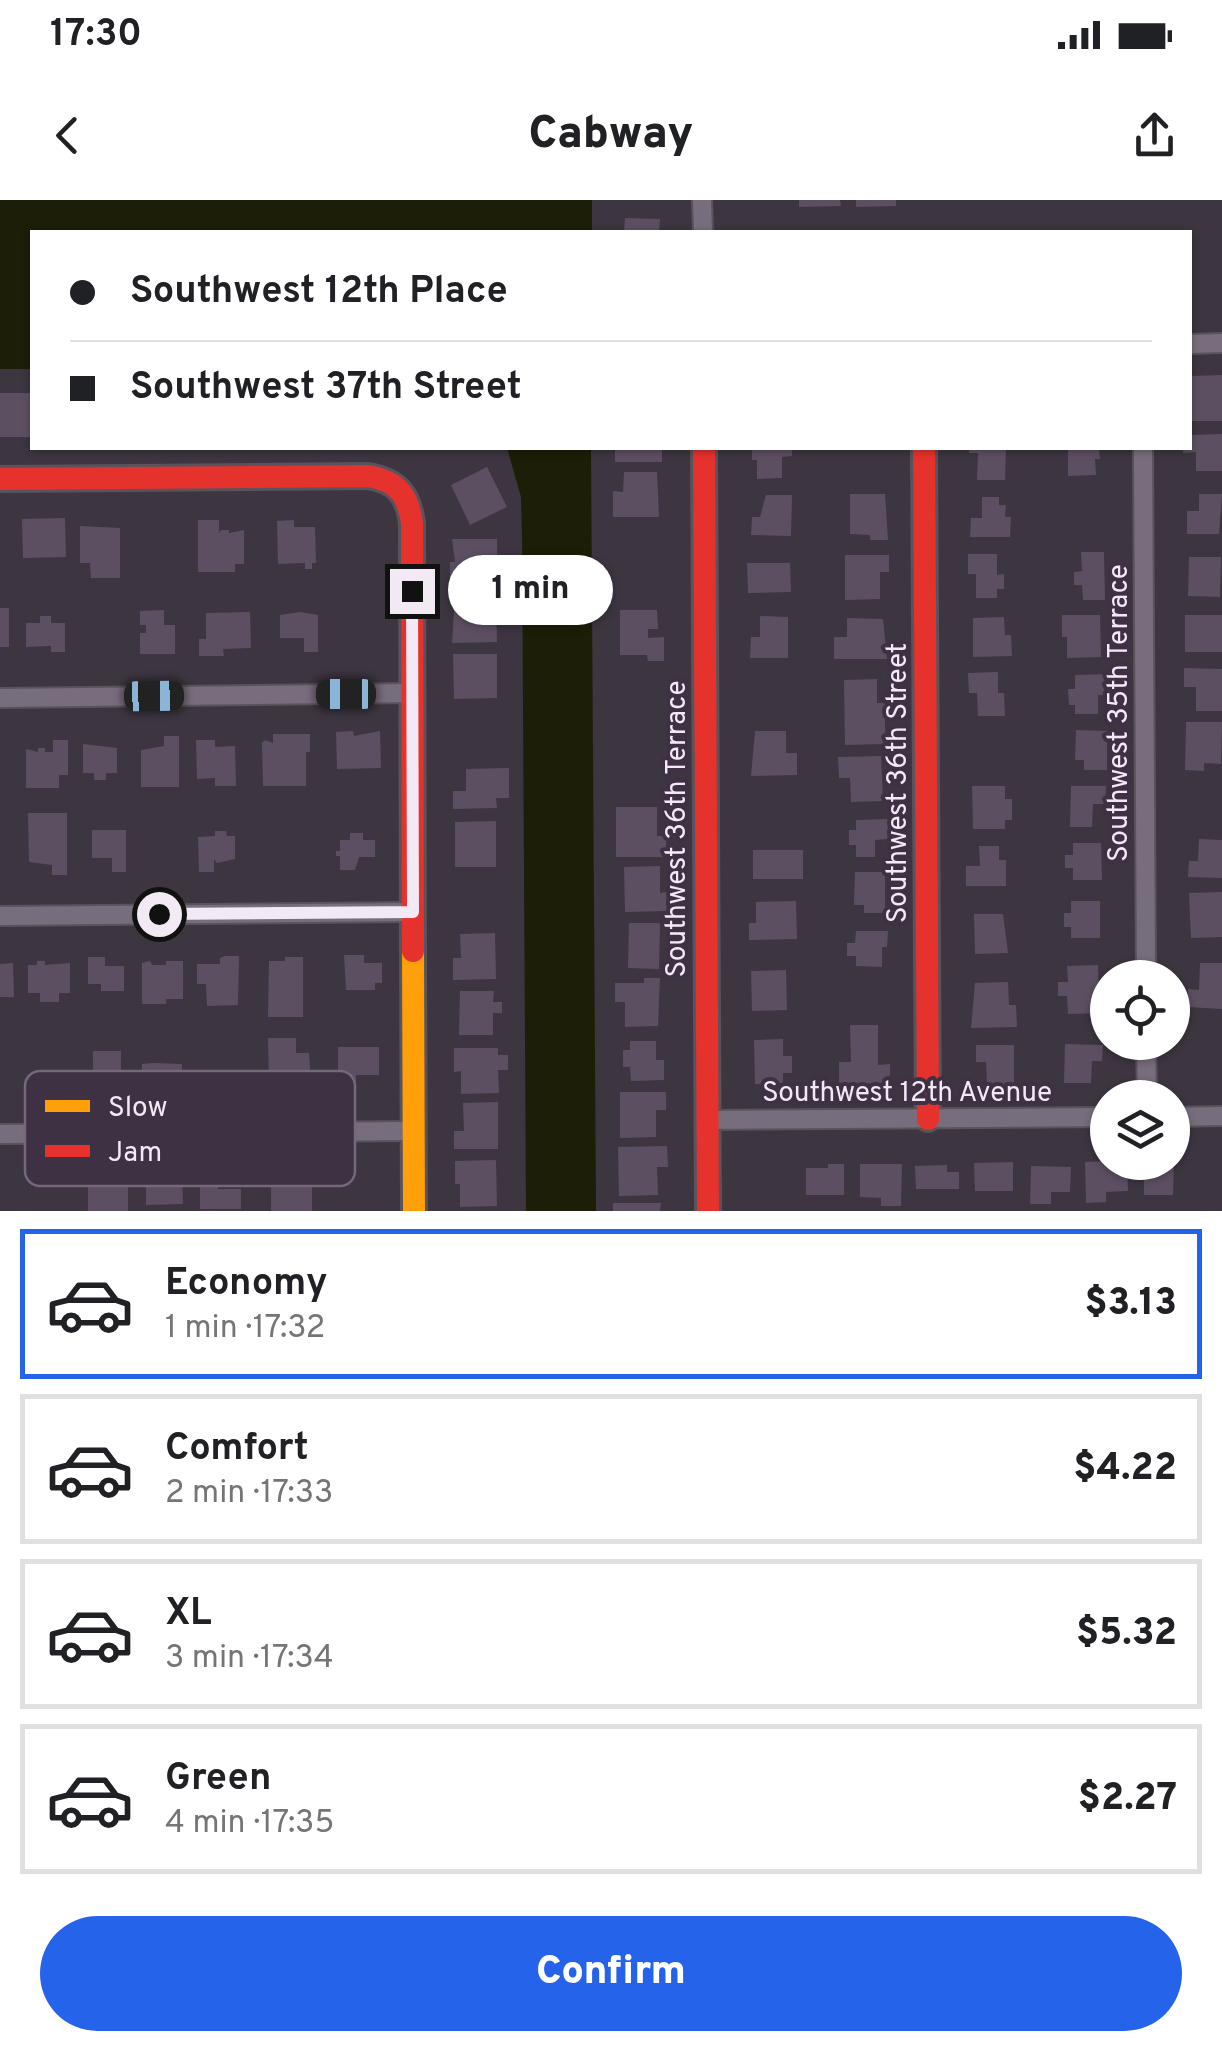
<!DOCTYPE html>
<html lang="en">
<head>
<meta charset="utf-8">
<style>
	body { margin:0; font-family:Overpass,sans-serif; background:#f2f2f2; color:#202124; height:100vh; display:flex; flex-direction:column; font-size:38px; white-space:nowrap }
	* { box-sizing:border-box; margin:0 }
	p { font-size:32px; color:#757577 }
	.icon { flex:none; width:55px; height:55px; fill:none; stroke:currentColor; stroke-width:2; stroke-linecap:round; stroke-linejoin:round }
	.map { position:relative; height:1011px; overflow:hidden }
	.panel { display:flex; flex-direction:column; background:#fff; flex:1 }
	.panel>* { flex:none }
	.hud { position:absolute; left:30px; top:30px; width:1162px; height:220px; border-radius:0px; box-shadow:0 2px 8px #0004; display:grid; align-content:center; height:220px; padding:0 40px; background:#fff }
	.controls { position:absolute; left:1090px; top:760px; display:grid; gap:20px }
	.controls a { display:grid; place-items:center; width:100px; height:100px; border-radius:50%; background:#fff; box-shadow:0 2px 8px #0004; font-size:50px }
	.end { position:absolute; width:45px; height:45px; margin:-22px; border:12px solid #f2e9f5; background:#111; box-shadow:0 0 0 5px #111 }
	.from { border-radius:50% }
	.bubble { position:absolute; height:70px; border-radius:35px; background:#fff; box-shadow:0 2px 8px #0004; font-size:32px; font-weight:800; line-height:70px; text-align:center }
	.car { position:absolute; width:30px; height:60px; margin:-30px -15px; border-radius:12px; box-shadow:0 0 8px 2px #0007; background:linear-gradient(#222 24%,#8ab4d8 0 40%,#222 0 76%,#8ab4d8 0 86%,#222 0) }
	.hud b { display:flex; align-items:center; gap:35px; height:95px; font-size:38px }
	.hud b+b { border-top:2px solid #e0e0e0 }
	.hud i { width:25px; height:25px; background:#202124 }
	ul { padding:18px 0 0; list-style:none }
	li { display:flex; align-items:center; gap:30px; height:150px; margin:0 20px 15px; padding:0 20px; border:5px solid #e0e0e0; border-radius:0px }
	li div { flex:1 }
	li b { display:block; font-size:38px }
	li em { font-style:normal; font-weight:800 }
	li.active { border-color:#2563eb }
	li>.icon { width:90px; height:90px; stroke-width:1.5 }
	.action { display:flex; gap:20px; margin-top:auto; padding:20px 40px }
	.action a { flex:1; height:115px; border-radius:60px; background:#2563eb; color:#fff; font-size:40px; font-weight:800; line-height:115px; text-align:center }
	.status { display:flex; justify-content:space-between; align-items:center; height:70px; padding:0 50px; background:#fff; direction:ltr }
	.status svg { height:28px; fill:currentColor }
	header { display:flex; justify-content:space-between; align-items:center; height:130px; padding:0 40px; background:#fff; font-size:45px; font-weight:800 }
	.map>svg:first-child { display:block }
	.water { fill:#1d1e08 }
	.building { fill:#5d4f62 }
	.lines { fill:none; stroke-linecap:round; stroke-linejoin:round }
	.street-casing { stroke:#59535c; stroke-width:22 }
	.slow-casing { stroke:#59535c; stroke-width:28 }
	.jam-casing { stroke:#59535c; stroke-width:28 }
	.street { stroke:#786d7c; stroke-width:18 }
	.slow { stroke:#ff9f0a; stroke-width:22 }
	.jam { stroke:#e5322d; stroke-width:22 }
	.route { stroke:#f2e9f5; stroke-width:12 }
	.labels { text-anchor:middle; stroke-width:8; stroke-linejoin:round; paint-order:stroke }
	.street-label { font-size:28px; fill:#f2e9f5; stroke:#3f3144 }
	.key { fill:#3f3144; stroke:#756879; stroke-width:2.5 }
	.key-label { font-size:28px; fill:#f2e9f5 }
</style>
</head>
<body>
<div class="status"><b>17:30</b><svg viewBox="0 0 49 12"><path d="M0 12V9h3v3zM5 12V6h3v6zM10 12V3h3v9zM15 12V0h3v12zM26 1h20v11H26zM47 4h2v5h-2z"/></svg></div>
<header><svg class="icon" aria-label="back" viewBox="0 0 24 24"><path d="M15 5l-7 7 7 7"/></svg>Cabway<svg class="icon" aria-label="share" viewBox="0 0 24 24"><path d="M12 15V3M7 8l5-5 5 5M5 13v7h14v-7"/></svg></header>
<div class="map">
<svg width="1222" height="1011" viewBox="0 0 1222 1011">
	<rect width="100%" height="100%" fill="#3d3540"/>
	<g class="water">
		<path d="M0,0H592V32H32V169H0Z"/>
		<path d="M507,248H591L596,1011H526L522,335L521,297Z"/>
	</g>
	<g class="building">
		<path d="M799,0H840L841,6L799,7Z"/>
		<path d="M856,0H896V6L856,7Z"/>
		<path d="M625,18L660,19L659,32H624Z"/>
		<path d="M1222,175V221H1190L1191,176Z"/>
		<rect x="0" y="193" width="32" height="44"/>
		<path d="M1222,234V271H1196V252L1183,253V248H1190V235Z"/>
		<rect x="615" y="248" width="47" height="14"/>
		<path d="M752,248H792V256L782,257V278L757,279V260H752Z"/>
		<path d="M969,248H1006L1005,280H977L978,253H969Z"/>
		<path d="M1068,248H1099L1100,259H1095L1096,275L1068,276Z"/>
		<path d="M487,267L507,307L470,325L451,285Z"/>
		<path d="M624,272H657L659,317H613V291L623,292Z"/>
		<path d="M850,294H885L888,340H870V335L850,334Z"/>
		<path d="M1199,294H1222L1219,334H1187V311H1199Z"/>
		<path d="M766,295H792L791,336L751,335L752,317H760Z"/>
		<path d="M982,297H999V305H1006L1005,317H1011L1010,337H970L971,318H982Z"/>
		<path d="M65,318L66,357L23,358L22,319Z"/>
		<path d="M198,320H219V333L221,330H229V333L244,330V364H235V372H198Z"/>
		<path d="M294,320V327H315L316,363H312V369H305V363L278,364L277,321Z"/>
		<path d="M80,326L120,328V378H91L90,363H80Z"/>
		<path d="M452,339H497L498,387L450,388V362H455Z"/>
		<path d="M1081,352H1104L1105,400H1083L1082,385H1074V372L1082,371Z"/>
		<path d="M968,354H997V375L1004,374V389H997V398H976V374H968Z"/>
		<path d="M845,355H889V372H880V399L845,400Z"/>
		<path d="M1189,357H1221L1220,397L1188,396Z"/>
		<path d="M747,363H790L791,392L748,393Z"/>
		<path d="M455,395H496L497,442L452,443Z"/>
		<rect x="0" y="408" width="9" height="39"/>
		<path d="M164,410V425H175V454H140V433H146V425H140V411Z"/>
		<path d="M620,410H657L658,429H648V438L664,437V461H648L647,455H620Z"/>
		<path d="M250,412L251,448L223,449L224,456H199V439H206V413Z"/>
		<path d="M300,412L318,415V452H304V438H280V415Z"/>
		<path d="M1062,415H1100L1101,457L1067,458V437H1062Z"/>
		<rect x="1185" y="415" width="37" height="37"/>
		<path d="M40,416H51V423H65V452H51V446L26,447V423H40Z"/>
		<path d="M760,416L788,417V458H750L751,437H760Z"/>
		<path d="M1004,417L1005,435H1011L1012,456L973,457V418Z"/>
		<path d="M847,418L883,419L887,459H834V437H847Z"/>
		<path d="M453,454H497V498L454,499Z"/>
		<path d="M1184,468L1222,469V511H1196V487H1184Z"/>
		<path d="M998,472V493H1004L1005,516H978L977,493H969L968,473Z"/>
		<path d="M1108,474L1109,495H1098V514H1075V505H1069L1068,489H1075V475Z"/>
		<path d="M877,479V503H885V544L845,545L844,480Z"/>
		<path d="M1186,522H1222L1221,564L1204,563V571L1185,570Z"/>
		<path d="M1076,530L1107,531V570H1084V560H1075Z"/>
		<path d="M353,531L354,536L380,531L381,568L337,569L336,532Z"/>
		<path d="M755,531H786V553H797V575L751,576Z"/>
		<path d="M273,534H310V552H306V586H263L262,543L265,540L273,543Z"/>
		<path d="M164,536H179V587H141V550L164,546Z"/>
		<path d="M53,540H68V575H59V588H26V549L38,552V548H45V552H53Z"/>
		<path d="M196,540H215V547L235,546L236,586H215V578L197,579Z"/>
		<path d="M83,544L117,548V573H106V580H94V573H83Z"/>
		<path d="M881,556L883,601L851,602L850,578H839L838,557Z"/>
		<path d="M509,568V598H496L497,608L453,609V591H466V569Z"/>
		<path d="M972,586H1005V599H1012V620H1005V629H973Z"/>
		<path d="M1071,586H1106L1105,604H1093L1092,627H1070Z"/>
		<path d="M616,607H657V636H666V657H616Z"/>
		<path d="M28,613H67V675H52V665L29,662Z"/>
		<path d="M888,619V639L875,640V657H856V645H849V630H856V620Z"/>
		<path d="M496,621V667H455V622Z"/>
		<path d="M92,630H126V672H112V658H92Z"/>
		<path d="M215,631H226L227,636H235V659L217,663L214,659V672H199L198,637L215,636Z"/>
		<path d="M350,633H363V640H375V657H359L355,670H340V656H336V651H340V640H350Z"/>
		<path d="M1199,639L1222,640V678L1188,677L1189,661H1198Z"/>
		<path d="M1073,643H1101L1102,680H1073V668H1065V655H1073Z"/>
		<path d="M979,646H999V660H1006V686H966V666H980Z"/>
		<rect x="753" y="650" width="50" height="29"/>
		<path d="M660,666V693L666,692L667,711L625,712L624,667Z"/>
		<path d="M855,672H885V713H864V705H854Z"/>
		<path d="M1222,692V737L1191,738L1189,693Z"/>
		<path d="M796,701L797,739L749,740V723H756V702Z"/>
		<path d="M1071,701H1100V738H1071V727H1064V713H1071Z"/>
		<path d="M974,714H1003L1008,753L975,754Z"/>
		<path d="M629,723H660L659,769L628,768Z"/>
		<path d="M856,731H888L887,747H882V767L856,766V756H847V743H855Z"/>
		<path d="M495,733L496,779L453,780V758H461L460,734Z"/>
		<path d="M344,755H364V763H382V783H375V790H346Z"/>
		<path d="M225,756H239L238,805L207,806L206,784H197V764H220V758Z"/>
		<path d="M88,757H105V766H124V791H101V784H88Z"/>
		<path d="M285,757H303V817H268L269,761H285Z"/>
		<path d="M37,761H45V765L70,763V793H59V802H40V793H28V765H37Z"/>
		<path d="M150,761L152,765H166V761H183V799H166V804H142V763Z"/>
		<path d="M13,763L14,797H0V764Z"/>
		<path d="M1200,763H1222V809L1187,807L1188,789L1199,790Z"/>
		<path d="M1098,765L1099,796L1108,795V813L1068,814L1067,796H1058V782H1068L1067,766Z"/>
		<path d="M786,770L787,810L752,811L751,771Z"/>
		<path d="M644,778H660L658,826L625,827V802H615V783H644Z"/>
		<path d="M1008,782L1009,805H1016L1017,827L971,828L975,783Z"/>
		<path d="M460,791H494L493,802H502V813H493V835H459Z"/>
		<path d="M850,825H878V865L890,864V883L839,884V862H851Z"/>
		<path d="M268,838H296V853H309L312,893L294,894V881H279V878L273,886L269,885Z"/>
		<path d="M783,839V856H792V873H783V883L755,884L754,840Z"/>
		<path d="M630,841H656V860H664V880L631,881L630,867H623V850H630Z"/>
		<path d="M1065,844L1103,845L1102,861H1092L1091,883H1064Z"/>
		<path d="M976,845H1014V884H987L986,862H976Z"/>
		<path d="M338,847H379V875H356V884H338Z"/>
		<path d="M454,848H498V855H508V870H498L499,893L461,894V871L454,872Z"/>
		<rect x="93" y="851" width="28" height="44"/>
		<path d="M153,863L182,864V886H152V882L142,883V864Z"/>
		<path d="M620,892H666V910H656V937L620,938Z"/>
		<path d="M498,902V949H454V931H464L463,903Z"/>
		<path d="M667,946L668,967H657L658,995L619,996L618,947Z"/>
		<path d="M496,960L497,1006L460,1007V984H455V961Z"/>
		<path d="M1013,962V991H975L974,963Z"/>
		<path d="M1085,962L1108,961L1109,967L1127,966L1128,991L1106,992V1002L1086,1003Z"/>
		<path d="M1144,962H1174L1173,995H1144Z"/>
		<path d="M828,964H844V995H806V968H828Z"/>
		<path d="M860,964H902L901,1006H881V998L860,997Z"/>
		<path d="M947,965V972H959V989H916L915,966Z"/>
		<path d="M1031,966L1071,967L1070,992H1051V1004H1030Z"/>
		<path d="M297,973H312V1011H271V978H291Z"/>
		<path d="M168,976H182L183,1004L146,1005V985H153V981L168,985Z"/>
		<path d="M200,978H218V989H241V1009H200Z"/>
		<path d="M88,981H102V986H111V982L128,986V1011H88Z"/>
		<path d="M613,1003H661L660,1011H613Z"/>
	</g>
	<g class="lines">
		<g class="street-casing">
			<g id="street">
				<path d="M702,0L703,32"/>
				<path d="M1190,144L1222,143"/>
				<path d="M1143,248L1146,778"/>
				<path d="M0,498L412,493"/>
				<path d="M0,716L413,712"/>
				<path d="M1146,842L1147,898"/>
				<path d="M1172,917L1222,916"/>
				<path d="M706,920L1108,917"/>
				<path d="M0,934L414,931"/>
			</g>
		</g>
		<g class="slow-casing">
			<path id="slow" d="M413,751L414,1011"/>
		</g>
		<g class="jam-casing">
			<g id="jam">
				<path d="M704,248L708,1011"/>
				<path d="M924,248L928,919"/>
				<path d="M0,279L368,276C397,281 408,294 412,323L413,751"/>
			</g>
		</g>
		<use href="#street" class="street"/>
		<use href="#slow" class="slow"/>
		<use href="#jam" class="jam"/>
	</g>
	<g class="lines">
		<path class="route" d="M159,714L413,712L412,391"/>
	</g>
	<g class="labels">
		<g class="street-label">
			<text transform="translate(1117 513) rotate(-90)" y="10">Southwest 35th Terrace</text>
			<text transform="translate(896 583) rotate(-90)" y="10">Southwest 36th Street</text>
			<text transform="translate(675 629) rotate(-90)" y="10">Southwest 36th Terrace</text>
			<text x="907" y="901">Southwest 12th Avenue</text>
		</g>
	</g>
	<rect x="25" y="871" width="330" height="115" rx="15" class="key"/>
	<rect x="45" y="900" width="45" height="12" fill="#ff9f0a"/>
	<rect x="45" y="945" width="45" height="12" fill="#e5322d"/>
	<g class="key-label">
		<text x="108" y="916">Slow</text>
		<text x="108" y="961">Jam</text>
	</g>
</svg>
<div class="controls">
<a><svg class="icon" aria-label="locate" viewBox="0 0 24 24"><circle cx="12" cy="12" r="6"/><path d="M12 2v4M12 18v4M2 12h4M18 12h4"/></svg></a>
<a><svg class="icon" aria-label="layers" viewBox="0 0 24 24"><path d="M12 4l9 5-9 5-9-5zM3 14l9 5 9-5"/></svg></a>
</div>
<i class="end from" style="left:159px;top:714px"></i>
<i class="end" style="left:412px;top:391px"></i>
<div class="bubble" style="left:448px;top:355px;width:165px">1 min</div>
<i class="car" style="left:346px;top:494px;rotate:270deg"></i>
<i class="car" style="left:154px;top:496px;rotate:89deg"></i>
<div class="hud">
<b><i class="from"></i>Southwest 12th Place</b>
<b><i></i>Southwest 37th Street</b>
</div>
</div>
<section class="panel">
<ul>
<li class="active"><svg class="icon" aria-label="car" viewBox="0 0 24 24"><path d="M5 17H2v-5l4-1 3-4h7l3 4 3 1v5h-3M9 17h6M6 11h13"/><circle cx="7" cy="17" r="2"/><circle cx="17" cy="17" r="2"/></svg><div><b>Economy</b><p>1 min · 17:32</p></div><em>$3.13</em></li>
<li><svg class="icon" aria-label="car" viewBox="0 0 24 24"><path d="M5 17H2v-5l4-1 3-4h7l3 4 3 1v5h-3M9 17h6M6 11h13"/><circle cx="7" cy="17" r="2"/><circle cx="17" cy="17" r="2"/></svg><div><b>Comfort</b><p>2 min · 17:33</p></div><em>$4.22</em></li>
<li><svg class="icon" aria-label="car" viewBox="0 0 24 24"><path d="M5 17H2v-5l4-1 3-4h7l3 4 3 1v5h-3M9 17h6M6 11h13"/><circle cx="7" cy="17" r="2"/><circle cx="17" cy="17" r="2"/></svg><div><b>XL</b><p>3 min · 17:34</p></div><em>$5.32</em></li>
<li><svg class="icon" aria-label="car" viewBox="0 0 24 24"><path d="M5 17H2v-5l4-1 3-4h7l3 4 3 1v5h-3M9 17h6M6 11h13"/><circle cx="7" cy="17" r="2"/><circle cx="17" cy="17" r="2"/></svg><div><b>Green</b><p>4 min · 17:35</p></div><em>$2.27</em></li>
</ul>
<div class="action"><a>Confirm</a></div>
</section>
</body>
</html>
